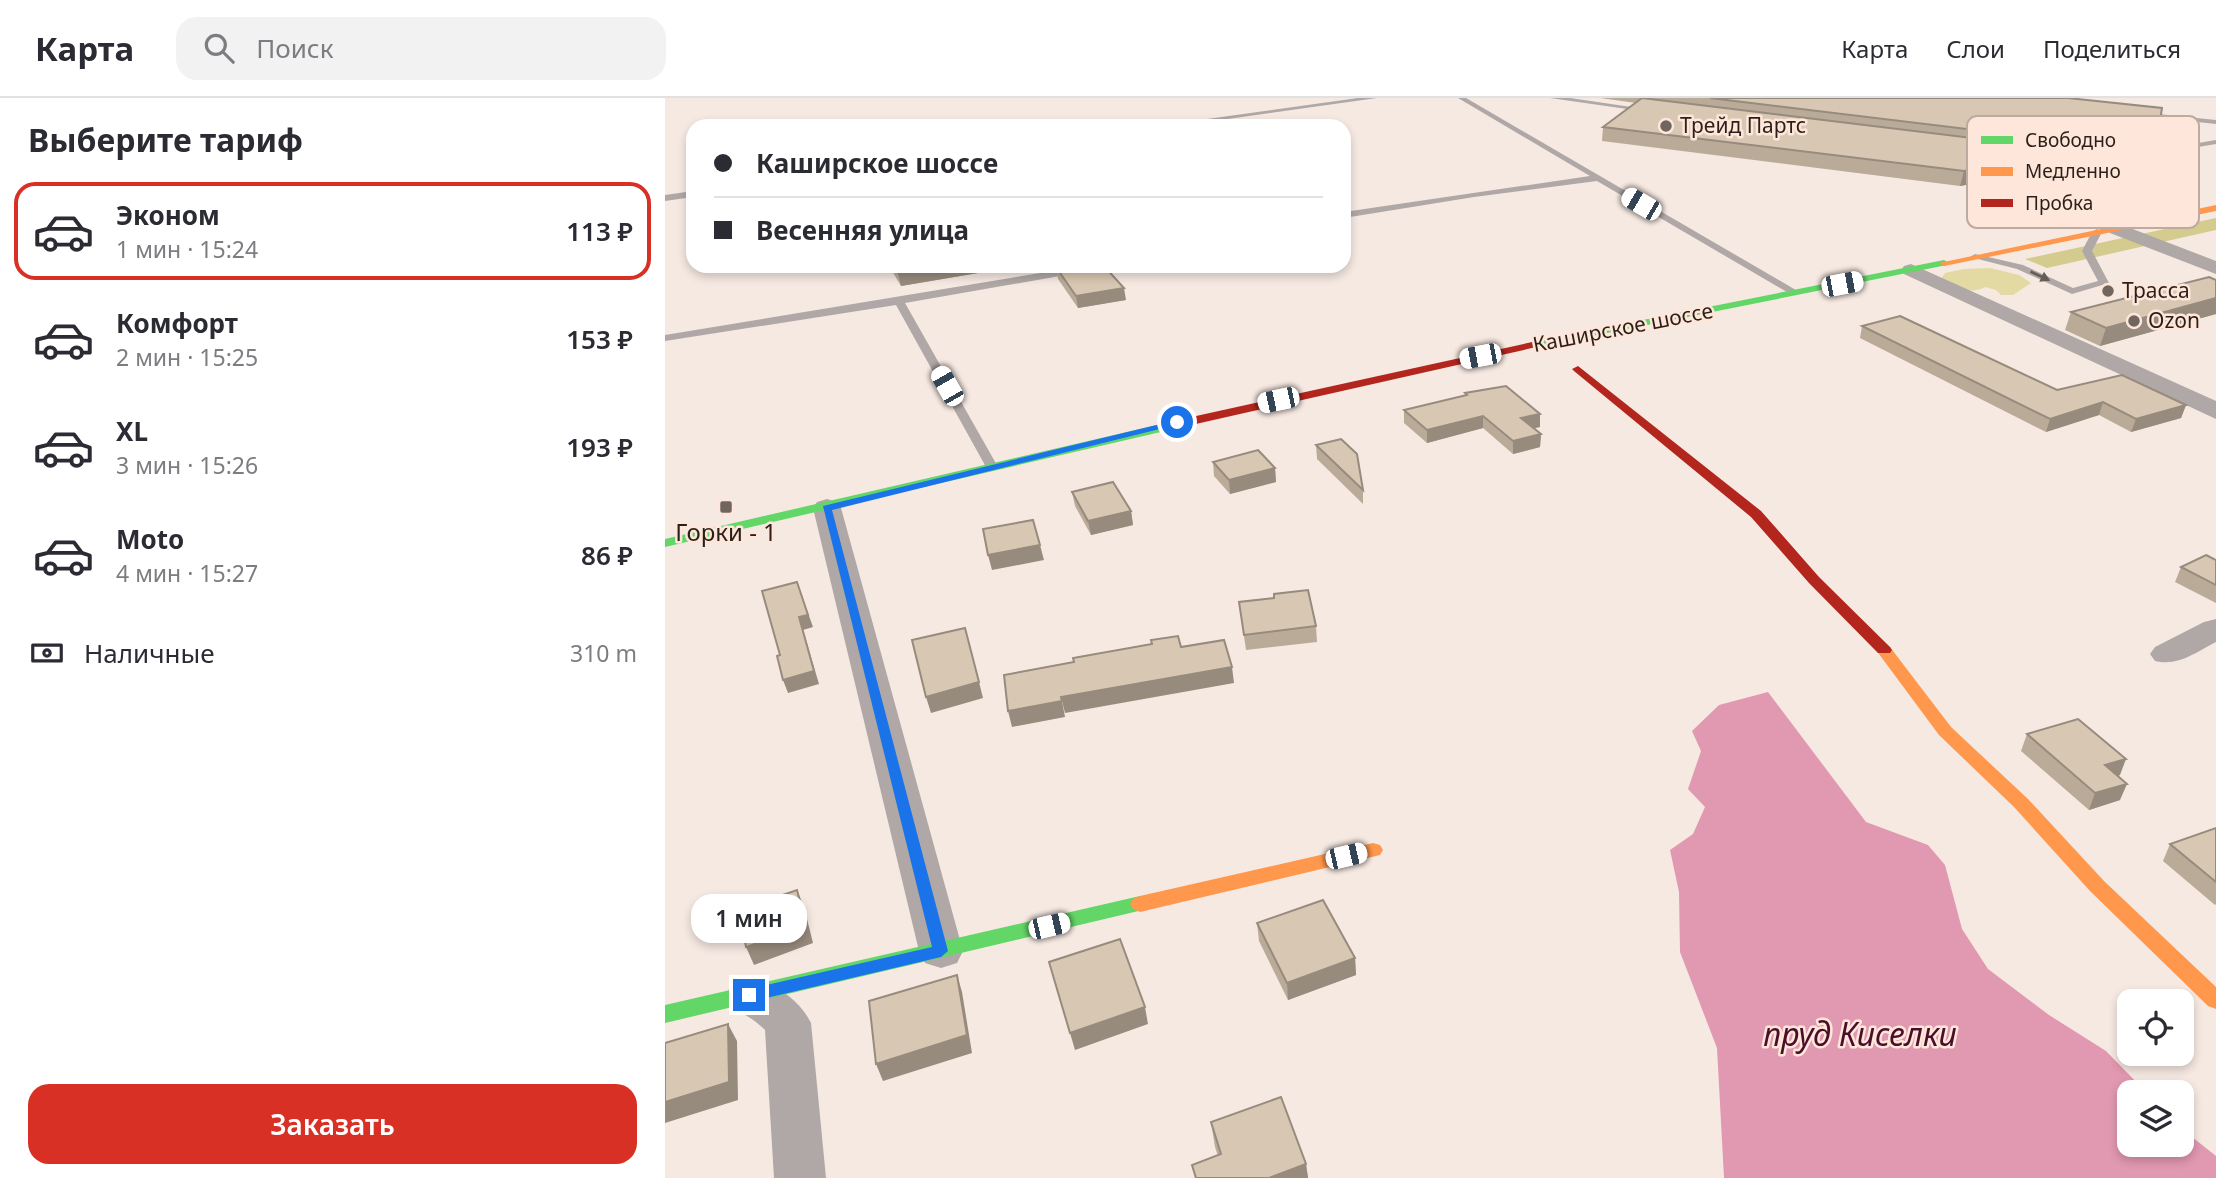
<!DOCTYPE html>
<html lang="ru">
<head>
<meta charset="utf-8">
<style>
	body { margin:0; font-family:"Noto Sans",sans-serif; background:#f2f2f3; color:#2b2b33; height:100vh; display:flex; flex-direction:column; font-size:26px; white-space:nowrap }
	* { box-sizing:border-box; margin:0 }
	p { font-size:23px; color:#7c7c81 }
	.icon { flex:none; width:38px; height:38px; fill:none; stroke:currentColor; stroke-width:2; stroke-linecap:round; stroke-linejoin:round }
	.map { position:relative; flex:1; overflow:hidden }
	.panel { display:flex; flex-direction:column; background:#fff; width:665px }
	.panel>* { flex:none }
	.top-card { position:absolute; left:21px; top:21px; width:665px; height:154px; border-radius:21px; box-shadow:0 4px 10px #0003; display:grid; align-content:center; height:154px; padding:0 28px; background:#fff }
	.fabs { position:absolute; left:1452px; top:891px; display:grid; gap:14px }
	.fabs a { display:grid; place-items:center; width:77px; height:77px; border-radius:14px; background:#fff; box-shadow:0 4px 10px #0003; font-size:35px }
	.end { position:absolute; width:32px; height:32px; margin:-16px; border:9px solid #1a73e8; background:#fff; box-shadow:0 0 0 4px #fff }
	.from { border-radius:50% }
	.bubble { position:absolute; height:49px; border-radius:21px; background:#fff; box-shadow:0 4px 10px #0003; font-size:23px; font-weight:600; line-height:49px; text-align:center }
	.car { position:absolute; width:21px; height:42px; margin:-21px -10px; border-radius:9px; box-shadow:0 0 5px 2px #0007; background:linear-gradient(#fff 24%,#345 0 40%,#fff 0 76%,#345 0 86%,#fff 0) }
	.top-card b { display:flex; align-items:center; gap:24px; height:66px; font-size:26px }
	.top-card b+b { border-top:2px solid #e1e1e2 }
	.top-card i { width:18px; height:18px; background:#2b2b33 }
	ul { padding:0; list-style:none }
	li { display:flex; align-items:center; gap:21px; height:98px; margin:0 14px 10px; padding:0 14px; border:4px solid transparent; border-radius:21px }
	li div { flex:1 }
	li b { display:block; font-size:26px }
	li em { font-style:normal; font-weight:600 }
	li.current { border-color:#d93025 }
	li>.icon { width:63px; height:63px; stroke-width:1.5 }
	h2 { padding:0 28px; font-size:32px; line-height:84px }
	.pay { display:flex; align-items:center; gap:18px; height:77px; padding:0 28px; font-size:26px }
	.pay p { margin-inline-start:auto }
	.action { display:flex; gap:14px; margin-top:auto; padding:14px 28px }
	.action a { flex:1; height:80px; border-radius:21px; background:#d93025; color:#fff; font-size:28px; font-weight:600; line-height:80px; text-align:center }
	header { display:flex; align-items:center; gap:42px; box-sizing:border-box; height:98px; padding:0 35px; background:#fff; border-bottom:2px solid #e1e1e2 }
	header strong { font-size:33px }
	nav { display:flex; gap:38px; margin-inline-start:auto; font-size:24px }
	.search { width:490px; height:63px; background:#f2f2f3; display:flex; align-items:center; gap:18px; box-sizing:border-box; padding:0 24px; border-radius:21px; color:#7c7c81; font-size:26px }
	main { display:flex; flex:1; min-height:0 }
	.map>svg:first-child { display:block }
	.green { fill:#e2daa2 }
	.forest { fill:#d4cc8f }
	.water { fill:#e198b1 }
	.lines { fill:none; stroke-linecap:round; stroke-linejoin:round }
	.lane { fill:#afa8a6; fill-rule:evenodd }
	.street { fill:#afa8a6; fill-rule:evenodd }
	.fast { fill:#63d668; fill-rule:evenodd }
	.slow { fill:#ff974d; fill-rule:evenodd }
	.jam { fill:#b3261e; fill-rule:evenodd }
	.wall { fill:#baab99 }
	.shaded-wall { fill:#978b7d }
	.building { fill:#d8c7b2; stroke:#978b7d; stroke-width:2 }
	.oneway { fill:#665d58 }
	.route { fill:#1a73e8 }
	.poi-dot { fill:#71665f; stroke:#fee7da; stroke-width:2.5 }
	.labels { text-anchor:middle; stroke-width:5; stroke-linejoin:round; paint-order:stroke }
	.far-poi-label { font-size:21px; fill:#2a1f19; stroke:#fee7da; text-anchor:start }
	.far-street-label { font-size:21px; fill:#2a1f19; stroke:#fee7da }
	.poi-label { font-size:24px; fill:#2a1f19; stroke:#fee7da }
	.near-water-label { font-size:32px; font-style:italic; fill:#4a0d2a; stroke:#fee7da }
	.key { fill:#fee7da; stroke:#beaba0; stroke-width:2 }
	.key-label { font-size:19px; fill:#2a1f19 }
</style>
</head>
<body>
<header>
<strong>Карта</strong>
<div class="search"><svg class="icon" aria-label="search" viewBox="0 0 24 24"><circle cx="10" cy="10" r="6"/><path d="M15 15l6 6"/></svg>Поиск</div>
<nav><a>Карта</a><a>Слои</a><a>Поделиться</a></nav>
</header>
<main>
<section class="panel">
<h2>Выберите тариф</h2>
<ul>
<li class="current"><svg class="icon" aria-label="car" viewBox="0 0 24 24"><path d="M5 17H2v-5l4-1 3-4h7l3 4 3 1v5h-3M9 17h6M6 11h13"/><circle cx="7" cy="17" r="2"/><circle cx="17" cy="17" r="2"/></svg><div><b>Эконом</b><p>1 мин · 15:24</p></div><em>113 ₽</em></li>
<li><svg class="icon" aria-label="car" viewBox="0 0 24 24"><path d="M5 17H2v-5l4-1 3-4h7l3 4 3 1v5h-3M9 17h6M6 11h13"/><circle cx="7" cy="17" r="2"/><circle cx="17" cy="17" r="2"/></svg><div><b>Комфорт</b><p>2 мин · 15:25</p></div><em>153 ₽</em></li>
<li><svg class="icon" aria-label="car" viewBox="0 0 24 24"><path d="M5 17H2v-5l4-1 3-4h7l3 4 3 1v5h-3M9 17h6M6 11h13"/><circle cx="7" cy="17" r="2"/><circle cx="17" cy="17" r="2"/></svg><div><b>XL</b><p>3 мин · 15:26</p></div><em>193 ₽</em></li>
<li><svg class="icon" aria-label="car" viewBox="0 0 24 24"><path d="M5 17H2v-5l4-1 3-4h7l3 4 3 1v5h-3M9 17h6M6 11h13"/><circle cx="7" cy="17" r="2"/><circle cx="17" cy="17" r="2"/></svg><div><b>Moto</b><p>4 мин · 15:27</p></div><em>86 ₽</em></li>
</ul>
<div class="pay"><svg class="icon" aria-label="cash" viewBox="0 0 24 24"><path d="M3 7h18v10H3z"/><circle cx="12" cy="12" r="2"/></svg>Наличные<p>310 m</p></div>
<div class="action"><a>Заказать</a></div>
</section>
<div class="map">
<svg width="1551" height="1080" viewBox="0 0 1551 1080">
	<rect width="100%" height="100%" fill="#f6e9e2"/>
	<path class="green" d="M1325,170L1354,177L1366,185L1348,197H1336L1331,192L1320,189C1306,197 1288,190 1274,184L1280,175L1299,171Z"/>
	<path class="forest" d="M1551,120V132L1382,170L1360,161Z"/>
	<path class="water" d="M1103,594L1201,724L1263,747L1280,767L1297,831L1323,871L1384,917L1441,953L1481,994H1465V1046H1517V1031L1551,1058V1080H1059L1052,950L1015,854L1014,794L1005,752L1028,736L1040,709L1023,691L1036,653L1027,633L1054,607Z"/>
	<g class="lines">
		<g class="lane">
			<path d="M693,0H712L513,28H492Z"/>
			<path d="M793,0H801L1136,195L1127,197L932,83L809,99L679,120V114L925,78Z"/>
			<path d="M885,0H905L987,12L983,14Z"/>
			<path d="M1474,14L1551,22V26L1477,18Z"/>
			<path d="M1551,42V46L1426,67L1339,55L1343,53L1426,63Z"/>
			<path d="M28,93V99L0,103V97Z"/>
			<path d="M1432,131L1437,134L1427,153L1444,185L1407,196L1352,171L1305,159L1310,156L1358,167L1408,190L1433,183L1417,153L1427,134Z"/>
			<path d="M418,168H440L435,171L240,205L333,369L327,373L321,369L231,207L0,243V237Z"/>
		</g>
		<g class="street">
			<path d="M1452,125L1551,163V176L1445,135L1442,131Z"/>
			<path d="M1246,166L1551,303V321L1239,176L1236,172L1239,168Z"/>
			<path d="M162,401L172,404L176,410L298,853L292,865L276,870L260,865L254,853L148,410L152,404Z"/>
			<path d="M1551,521V544C1531,554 1513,569 1490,563L1485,556L1490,549L1539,524Z"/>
			<path d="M84,879C111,888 133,899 146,925L161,1080H109L100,932C87,918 70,915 61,897L68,884Z"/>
		</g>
		<g class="fast">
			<path d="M1279,162L1284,165L1282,167L872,249L867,246L872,243Z"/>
			<path d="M522,320L526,321V327L0,449V441Z"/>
			<path d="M475,798L482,801L485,806L482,811L0,925V907Z"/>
		</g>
		<g class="slow">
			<path d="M1551,107V113L1279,168L1274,165Z"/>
			<path d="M1219,547L1225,549L1286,629L1363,701L1439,783L1551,889V911L1543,908L1425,793L1349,709L1274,637L1211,552Z"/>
			<path d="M708,745L715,747L718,752L715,757L475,814L468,811L465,806L468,801L475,798Z"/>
		</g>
		<g class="jam">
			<path d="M872,243L876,244V248L522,328L516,324L522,320Z"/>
			<path d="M913,268L1096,413L1154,479L1225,549L1227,552L1225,555H1213L1144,485L1086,419L909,273L907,271Z"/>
		</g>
	</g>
	<g class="wall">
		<path d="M935,0H1403L1493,36L1488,50L1463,54L1433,51L1431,58L1366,50L1365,53H1363L1355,77L1295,88L937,43L938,29L971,5Z"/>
		<path d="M224,168H355L236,188Z"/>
		<path d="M384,168H439L461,202L413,210L393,181L391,170L386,171Z"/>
		<path d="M1551,182V216L1435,248L1400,232L1406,214Z"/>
		<path d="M1197,228L1392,292L1521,307L1516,320L1466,334L1434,317L1381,334L1195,240Z"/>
		<path d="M800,295L875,316V329L869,330L876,336L875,349L848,356L818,330L762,345L739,325V312L800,297Z"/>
		<path d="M651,347L698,392V406L652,361Z"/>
		<path d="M548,364L610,370L611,384L565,396L549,378Z"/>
		<path d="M407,394L466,413L468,427L426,437L410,408Z"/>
		<path d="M1551,462V505L1510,484L1516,469Z"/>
		<path d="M574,504L651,528L652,544L581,552Z"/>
		<path d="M1362,636L1455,677L1453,678L1455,702L1424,712L1356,653Z"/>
		<path d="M1551,730V806L1550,807L1498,763L1505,746Z"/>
		<path d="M592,825L690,860L691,877L623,902L594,843Z"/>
		<path d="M546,1024L641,1066L643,1080H530L527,1067L553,1058L550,1049Z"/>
	</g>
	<g class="shaded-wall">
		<path d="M1493,36L1488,50L1463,54L1467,40Z"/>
		<path d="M1365,47L1361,62L1355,77L1295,88L1299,73Z"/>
		<path d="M231,168H355L236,188Z"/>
		<path d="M459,190L461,202L413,210L411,198Z"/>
		<path d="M1551,200V216L1435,248L1441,230Z"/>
		<path d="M1438,304L1434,317L1381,334L1385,321Z"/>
		<path d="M1521,307L1516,320L1466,334L1471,321Z"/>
		<path d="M875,316V329L856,333V320Z"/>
		<path d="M818,318V330L762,345V332Z"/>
		<path d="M876,336L875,349L848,356V343Z"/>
		<path d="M610,370L611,384L565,396L564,382Z"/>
		<path d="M466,413L468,427L426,437L423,423Z"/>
		<path d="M375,447L379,462L327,472L323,457Z"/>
		<path d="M132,484L148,529L138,532L154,586L123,595L118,582Z"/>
		<path d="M567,569L569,585L400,615L396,599Z"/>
		<path d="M314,584L318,600L266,615L261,599Z"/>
		<path d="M397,603L400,619L347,629L343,613Z"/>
		<path d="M1461,661L1455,677L1434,684L1440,667Z"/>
		<path d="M1462,686L1455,702L1424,712L1430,695Z"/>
		<path d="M132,792L139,809L148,845L89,867L81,849Z"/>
		<path d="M690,860L691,877L623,902L622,885Z"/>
		<path d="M292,877L297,894L307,955L218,983L211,966Z"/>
		<path d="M480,909L483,926L410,952L405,935Z"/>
		<path d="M63,926L72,943L73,1002L0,1025V1004Z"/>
		<path d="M641,1066L643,1080H604Z"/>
	</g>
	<g class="building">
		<path d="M977,0L1365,47L1359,62L1299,73L938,29Z"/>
		<path d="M1045,0H1403L1497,10L1493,36L1467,40L1437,36L1435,43L1370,36L1368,39Z"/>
		<path d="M398,168H439L459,190L411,198L391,169Z"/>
		<path d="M1544,179L1551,182V200L1441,230L1406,214Z"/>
		<path d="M1235,218L1392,292L1457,277L1521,307L1471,321L1438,304L1385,321L1197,228Z"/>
		<path d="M841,288L875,316L856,320L876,336L848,343L818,318L762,332L739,312L802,297L800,295Z"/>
		<path d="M676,341L692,356L698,392L651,347Z"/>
		<path d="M593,352L610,370L564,382L548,364Z"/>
		<path d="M448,384L466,413L423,423L407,394Z"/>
		<path d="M368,422L375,447L323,457L318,431Z"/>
		<path d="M1541,457L1551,462V487L1516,469Z"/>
		<path d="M132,484L143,517L134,519L149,573L118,582L112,558L115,557L97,493Z"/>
		<path d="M643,492L651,528L579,537L574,504L609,500V496Z"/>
		<path d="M300,530L314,584L261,599L247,542Z"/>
		<path d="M513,538L516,549L559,542L567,569L396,599L397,603L343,613L339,577L409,564L408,560L487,546L486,542Z"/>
		<path d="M1413,621L1461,661L1440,667L1462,686L1430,695L1362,636Z"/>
		<path d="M1551,730V784L1505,746Z"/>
		<path d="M132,792L141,828L81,849L74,812Z"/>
		<path d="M658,802L690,860L622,885L592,825Z"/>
		<path d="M455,841L480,909L405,935L384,864Z"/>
		<path d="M292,877L302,937L211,966L204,903Z"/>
		<path d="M63,926L64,984L0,1004V945Z"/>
		<path d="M616,999L641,1066L604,1080H531L527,1067L556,1056L546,1024Z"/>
	</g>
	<defs><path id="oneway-solid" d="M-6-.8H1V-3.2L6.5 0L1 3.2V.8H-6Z" transform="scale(1.75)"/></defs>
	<use class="oneway" href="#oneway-solid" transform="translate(1375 178) rotate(25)"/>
	<path class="route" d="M512,322L516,324L515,326L167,412L283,853L276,859L84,904L79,902L76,897L79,893L84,891L267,849L158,408Z"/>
	<g class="poi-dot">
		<circle cx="1001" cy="28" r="7"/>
		<circle cx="1443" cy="193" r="7"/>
		<circle cx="1469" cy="223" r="7"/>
		<rect x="54" y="402" width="14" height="14" rx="3.5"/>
	</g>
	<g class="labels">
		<g class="far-poi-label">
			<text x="1015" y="35">Трейд Партс</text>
			<text x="1457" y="200">Трасса</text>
			<text x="1483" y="230">Ozon</text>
		</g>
		<g class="far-street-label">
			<text transform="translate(958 230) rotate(-11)" y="7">Каширское шоссе</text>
		</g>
		<g class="poi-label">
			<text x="61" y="443">Горки - 1</text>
		</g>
		<g class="near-water-label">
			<text x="1195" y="948">пруд Киселки</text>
		</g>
	</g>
	<rect x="1302" y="18" width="232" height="112" rx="10" class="key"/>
	<rect x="1316" y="38" width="32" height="8" fill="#63d668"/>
	<rect x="1316" y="69" width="32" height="9" fill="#ff974d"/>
	<rect x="1316" y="101" width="32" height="8" fill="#b3261e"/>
	<g class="key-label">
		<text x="1360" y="49">Свободно</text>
		<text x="1360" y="80">Медленно</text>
		<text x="1360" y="112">Пробка</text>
	</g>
</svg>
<div class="fabs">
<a><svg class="icon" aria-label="locate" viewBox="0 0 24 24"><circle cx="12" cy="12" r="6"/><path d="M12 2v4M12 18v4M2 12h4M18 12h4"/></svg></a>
<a><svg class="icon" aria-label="layers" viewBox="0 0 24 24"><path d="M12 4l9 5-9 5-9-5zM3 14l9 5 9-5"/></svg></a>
</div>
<i class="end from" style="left:512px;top:324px"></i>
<i class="end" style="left:84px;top:897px"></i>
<div class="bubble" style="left:26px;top:796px;width:116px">1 мин</div>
<i class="car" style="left:976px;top:106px;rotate:300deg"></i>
<i class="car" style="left:1177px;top:186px;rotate:79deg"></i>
<i class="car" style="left:815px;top:258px;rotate:259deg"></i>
<i class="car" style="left:282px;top:288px;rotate:330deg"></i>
<i class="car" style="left:613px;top:302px;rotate:258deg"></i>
<i class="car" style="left:681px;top:758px;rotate:77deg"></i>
<i class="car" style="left:384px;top:828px;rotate:77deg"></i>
<div class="top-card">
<b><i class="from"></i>Каширское шоссе</b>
<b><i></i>Весенняя улица</b>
</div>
</div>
</main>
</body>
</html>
